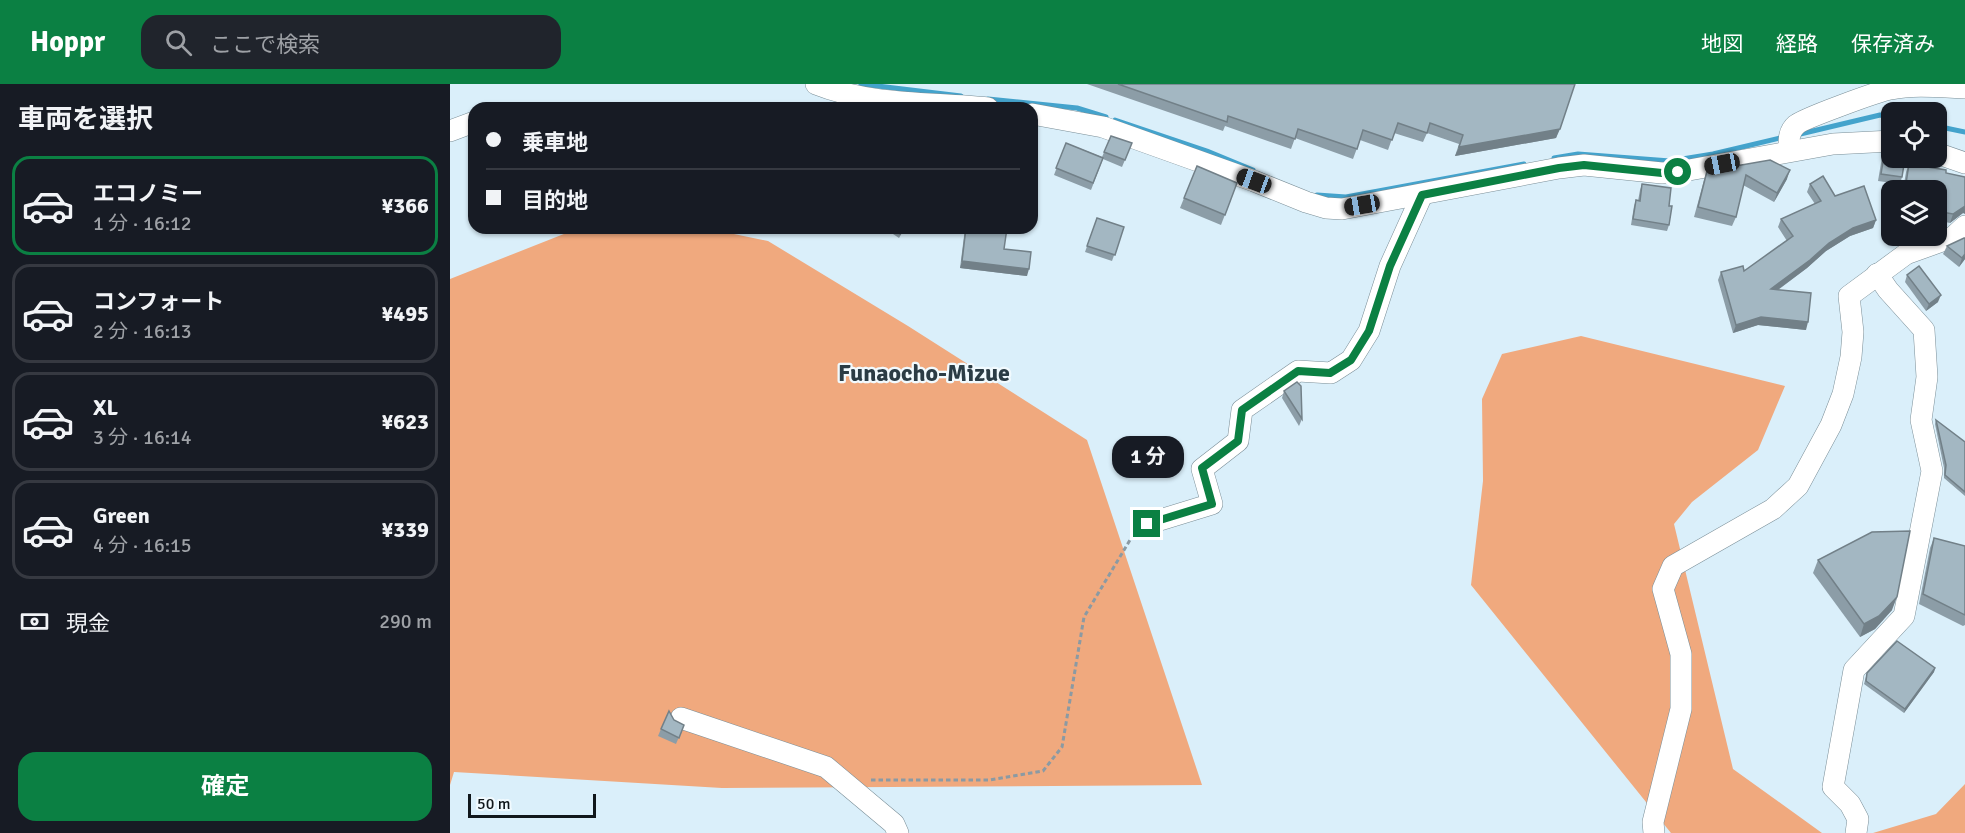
<!DOCTYPE html>
<html lang="ja">
<head>
<meta charset="utf-8">
<style>
	body { margin:0; font-family:Signika,"Noto Sans JP",sans-serif; background:#20242c; color:#f1f3f6; height:100vh; display:flex; flex-direction:column; font-size:22px; white-space:nowrap }
	* { box-sizing:border-box; margin:0 }
	p { font-size:20px; color:#9ea1a6 }
	.icon { flex:none; width:33px; height:33px; fill:none; stroke:currentColor; stroke-width:2; stroke-linecap:round; stroke-linejoin:round }
	.map { position:relative; flex:1; overflow:hidden }
	.drawer { display:flex; flex-direction:column; background:#171b24; width:450px }
	.drawer>* { flex:none }
	.guide { position:absolute; left:18px; top:18px; width:570px; height:132px; border-radius:18px; box-shadow:0 2px 4px #0004; display:grid; align-content:center; height:132px; padding:0 18px; background:#171b24 }
	.fabs { position:absolute; left:1431px; top:18px; display:grid; gap:12px }
	.fabs a { display:grid; place-items:center; width:66px; height:66px; border-radius:12px; background:#171b24; box-shadow:0 2px 4px #0004; font-size:30px }
	.scale { position:absolute; left:18px; bottom:15px; width:128px; box-sizing:border-box; padding-left:6px; border:3px solid #10171b; border-top:0; font-size:16px; line-height:21px; white-space:nowrap; color:#10171b; -webkit-text-stroke:4px #f1fafe; paint-order:stroke }
	.end { position:absolute; width:27px; height:27px; margin:-14px; border:8px solid #0b8043; background:#fff; box-shadow:0 0 0 3px #fff }
	.from { border-radius:50% }
	.bubble { position:absolute; height:42px; border-radius:18px; background:#171b24; box-shadow:0 2px 4px #0004; font-size:20px; font-weight:700; line-height:42px; text-align:center }
	.car { position:absolute; width:18px; height:36px; margin:-18px -9px; border-radius:8px; box-shadow:0 0 4px 2px #0007; background:linear-gradient(#222 24%,#8ab4d8 0 40%,#222 0 76%,#8ab4d8 0 86%,#222 0) }
	.guide b { display:flex; align-items:center; gap:21px; height:57px; font-size:22px }
	.guide b+b { border-top:2px solid #363941 }
	.guide i { width:15px; height:15px; background:#f1f3f6 }
	ul { padding:0; list-style:none }
	li { display:flex; align-items:center; gap:18px; height:99px; margin:0 12px 9px; padding:0 6px; border:3px solid #363941; border-radius:18px }
	li div { flex:1 }
	li b { display:block; font-size:22px }
	li em { font-style:normal; font-weight:700 }
	li.current { border-color:#0b8043 }
	li>.icon { width:54px; height:54px; stroke-width:1.5 }
	h2 { padding:0 18px; font-size:27px; line-height:72px }
	.pay { display:flex; align-items:center; gap:15px; height:66px; padding:0 18px; font-size:22px }
	.pay p { margin-inline-start:auto }
	.button { display:flex; gap:12px; margin-top:auto; padding:12px 18px }
	.button a { flex:1; height:69px; border-radius:18px; background:#0b8043; color:#fff; font-size:24px; font-weight:700; line-height:69px; text-align:center }
	header { display:flex; align-items:center; gap:36px; box-sizing:border-box; height:84px; padding:0 30px; background:#0b8043; color:#fff }
	header strong { font-size:28px }
	nav { display:flex; gap:33px; margin-inline-start:auto; font-size:21px }
	.search { width:420px; height:54px; background:#20242c; display:flex; align-items:center; gap:15px; box-sizing:border-box; padding:0 21px; border-radius:18px; color:#9ea1a6; font-size:22px }
	main { display:flex; flex:1; min-height:0 }
	.map>svg:first-child { display:block }
	.green { fill:#f0a97e }
	.lines { fill:none; stroke-linecap:round; stroke-linejoin:round }
	.stream { stroke:#44a3cc; stroke-width:5 }
	.minor-casing { stroke:#7a8e97; stroke-width:22 }
	.path { stroke:#8b9aa3; stroke-width:3; stroke-dasharray:4.5 3; stroke-linecap:butt }
	.minor { stroke:#fff; stroke-width:21 }
	.wall { fill:#8c9da7 }
	.shaded-wall { fill:#728088 }
	.building { fill:#a3b7c2; stroke:#728088; stroke-width:1.5 }
	.route { stroke:#0b8043; stroke-width:8 }
	.labels { text-anchor:middle; stroke-width:4.5; stroke-linejoin:round; paint-order:stroke }
	.quarter-label { font-size:24px; font-weight:bold; fill:#2b3c45; stroke:#f1fafe }
</style>
</head>
<body>
<header>
<strong>Hoppr</strong>
<div class="search"><svg class="icon" aria-label="search" viewBox="0 0 24 24"><circle cx="10" cy="10" r="6"/><path d="M15 15l6 6"/></svg>ここで検索</div>
<nav><a>地図</a><a>経路</a><a>保存済み</a></nav>
</header>
<main>
<section class="drawer">
<h2>車両を選択</h2>
<ul>
<li class="current"><svg class="icon" aria-label="car" viewBox="0 0 24 24"><path d="M5 17H2v-5l4-1 3-4h7l3 4 3 1v5h-3M9 17h6M6 11h13"/><circle cx="7" cy="17" r="2"/><circle cx="17" cy="17" r="2"/></svg><div><b>エコノミー</b><p>1 分 · 16:12</p></div><em>¥366</em></li>
<li><svg class="icon" aria-label="car" viewBox="0 0 24 24"><path d="M5 17H2v-5l4-1 3-4h7l3 4 3 1v5h-3M9 17h6M6 11h13"/><circle cx="7" cy="17" r="2"/><circle cx="17" cy="17" r="2"/></svg><div><b>コンフォート</b><p>2 分 · 16:13</p></div><em>¥495</em></li>
<li><svg class="icon" aria-label="car" viewBox="0 0 24 24"><path d="M5 17H2v-5l4-1 3-4h7l3 4 3 1v5h-3M9 17h6M6 11h13"/><circle cx="7" cy="17" r="2"/><circle cx="17" cy="17" r="2"/></svg><div><b>XL</b><p>3 分 · 16:14</p></div><em>¥623</em></li>
<li><svg class="icon" aria-label="car" viewBox="0 0 24 24"><path d="M5 17H2v-5l4-1 3-4h7l3 4 3 1v5h-3M9 17h6M6 11h13"/><circle cx="7" cy="17" r="2"/><circle cx="17" cy="17" r="2"/></svg><div><b>Green</b><p>4 分 · 16:15</p></div><em>¥339</em></li>
</ul>
<div class="pay"><svg class="icon" aria-label="cash" viewBox="0 0 24 24"><path d="M3 7h18v10H3z"/><circle cx="12" cy="12" r="2"/></svg>現金<p>290 m</p></div>
<div class="button"><a>確定</a></div>
</section>
<div class="map">
<svg width="1515" height="749" viewBox="0 0 1515 749">
	<rect width="100%" height="100%" fill="#daeffa"/>
	<g class="green">
		<path d="M129,144H255L318,157L458,242L637,356L752,701L272,704L4,688L0,701V195Z"/>
		<path d="M1131,252L1335,302L1308,366L1242,418L1224,440L1283,685L1372,749H1221L1021,501L1033,397L1032,315L1052,270Z"/>
		<path d="M1515,700V749H1423L1486,730Z"/>
	</g>
	<g class="lines">
		<g class="stream">
			<path d="M411,0L511,12"/>
			<path d="M538,15L627,24L656,33"/>
			<path d="M665,36L757,67L803,86"/>
			<path d="M1486,42L1515,48"/>
			<path d="M1346,51L1430,31L1442,32"/>
			<path d="M1104,74L1128,70L1220,77L1263,70L1334,53"/>
			<path d="M867,111L896,113L1074,80"/>
		</g>
		<g class="minor-casing">
			<g id="minor">
				<path d="M366,0C421,22 480,18 538,24"/>
				<path d="M582,30L653,43L804,97L856,118L876,124L892,125L1109,84L1134,81L1212,89L1228,88L1383,60L1442,57"/>
				<path d="M0,47L24,38"/>
				<path d="M1339,67C1339,57 1338,48 1346,41C1352,35 1429,7 1441,5C1464,0 1491,3 1515,4"/>
				<path d="M1486,69L1515,79"/>
				<path d="M697,440L762,420L752,385L788,357L792,326L848,287L881,289L901,276L919,247L940,182L972,111"/>
				<path d="M231,634L376,683L444,740L448,749"/>
				<path d="M1204,749L1203,738L1231,625V570L1213,505L1223,482L1323,425L1348,402L1381,341L1393,310L1401,273L1403,248L1399,212L1456,170L1503,153L1515,142"/>
				<path d="M1406,749L1408,735L1400,720L1383,703L1404,586L1454,532L1482,387L1471,336L1477,293L1474,246L1438,206L1427,190"/>
			</g>
		</g>
		<path class="path" d="M421,696H539L593,687L612,663L634,533L680,456L685,452"/>
		<use href="#minor" class="minor"/>
	</g>
	<g class="wall">
		<path d="M637,0H1125L1106,54L1005,72L1009,60L977,49L973,58L944,49L938,66L910,56L903,75L845,54L841,65L775,42L773,47Z"/>
		<path d="M661,52L682,59L672,83L653,75L641,106L604,91L616,59L652,73Z"/>
		<path d="M1435,66L1452,93L1450,100L1428,97L1432,73Z"/>
		<path d="M1459,80L1496,89L1513,129L1500,139L1486,136V106H1453L1456,88Z"/>
		<path d="M747,82L787,99L771,141L730,124Z"/>
		<path d="M1257,87L1337,95L1324,118L1293,101L1286,133L1282,142L1244,133L1254,96Z"/>
		<path d="M1192,100L1219,122V141L1217,147L1181,141L1184,122L1186,116L1188,117L1190,106Z"/>
		<path d="M1360,100L1385,112L1426,136L1423,144L1400,152L1376,167L1357,184L1328,206L1356,246L1308,241L1283,249L1268,196L1271,188L1294,187L1337,157L1328,143L1331,135L1365,120L1357,108Z"/>
		<path d="M647,134L674,143L662,177L635,168Z"/>
		<path d="M434,144H455L449,154Z"/>
		<path d="M515,144H557L554,165L577,192L510,184Z"/>
		<path d="M1515,154V175L1509,183L1493,170L1497,162Z"/>
		<path d="M1457,191L1488,218L1476,227L1455,198Z"/>
		<path d="M834,307L852,335L849,342L832,314Z"/>
		<path d="M1486,336L1515,358V412L1494,394V384L1485,340Z"/>
		<path d="M1484,454L1515,462V541L1513,542L1469,520L1480,464Z"/>
		<path d="M1368,476L1442,526L1425,545L1410,553L1363,489Z"/>
		<path d="M1485,584L1484,588L1454,629L1414,600L1417,589Z"/>
		<path d="M224,636L234,641L226,660L208,652L211,645Z"/>
	</g>
	<g class="shaded-wall">
		<path d="M1110,45L1106,54L1005,72L1009,63Z"/>
		<path d="M1340,86L1337,95L1324,118L1327,109Z"/>
		<path d="M1515,122V130L1513,129L1500,139L1503,130Z"/>
		<path d="M1426,136L1423,144L1400,152L1376,167L1357,184L1318,213L1321,205L1379,159L1403,144Z"/>
		<path d="M1515,170V175L1509,183L1512,174Z"/>
		<path d="M512,177L579,185L577,192L510,184Z"/>
		<path d="M1491,211L1488,218L1476,227L1479,220Z"/>
		<path d="M1311,233L1358,238L1356,246L1308,241L1283,249L1286,241Z"/>
		<path d="M1447,513L1442,526L1425,545L1410,553L1414,540Z"/>
		<path d="M1485,584L1484,588L1454,629L1455,625Z"/>
	</g>
	<g class="building">
		<path d="M668,0H1125L1110,45L1009,63L1013,51L980,39L977,49L948,39L942,56L913,46L907,65L848,45L845,55L778,32L777,38Z"/>
		<path d="M661,52L682,59L675,76L654,68Z"/>
		<path d="M616,59L653,74L643,99L606,84Z"/>
		<path d="M1435,66L1442,67V74H1455L1452,93L1431,90Z"/>
		<path d="M1320,76L1340,86L1327,109L1296,91L1286,133L1248,123L1257,87Z"/>
		<path d="M1459,80L1496,86V89L1515,93V122L1503,130L1486,127V106H1455Z"/>
		<path d="M747,82L787,99L775,131L734,114Z"/>
		<path d="M1373,92L1385,112L1414,102L1426,136L1403,144L1379,159L1360,176L1321,205L1361,209L1358,238L1311,233L1286,241L1271,188L1293,182L1294,187L1343,152L1331,135L1371,117L1360,100Z"/>
		<path d="M1192,100L1221,104L1219,122H1222L1219,141L1183,135L1186,116L1190,117Z"/>
		<path d="M647,134L674,143L665,171L637,162Z"/>
		<path d="M440,144H454L450,150Z"/>
		<path d="M516,144H557L554,165L581,168L579,185L512,177Z"/>
		<path d="M1514,154H1515V170L1512,174L1497,162Z"/>
		<path d="M1469,182L1491,211L1479,220L1457,191Z"/>
		<path d="M847,298L851,302L852,335L834,307Z"/>
		<path d="M1486,336L1515,358V408L1495,391L1496,381Z"/>
		<path d="M1460,447L1447,513L1429,532L1414,540L1368,476L1422,448Z"/>
		<path d="M1484,454L1515,462V531L1473,510Z"/>
		<path d="M1447,557L1485,584L1455,625L1416,597L1417,589Z"/>
		<path d="M219,627L224,636L234,641L229,654L211,645Z"/>
	</g>
	<g class="lines">
		<path class="route" d="M697,440L762,420L752,384L788,357L792,326L848,287L880,289L901,276L919,247L940,182L972,111L1109,84L1134,81L1212,89L1228,88"/>
	</g>
	<g class="labels">
		<g class="quarter-label">
			<text x="474" y="297">Funaocho-Mizue</text>
		</g>
	</g>
</svg>
<div class="fabs">
<a><svg class="icon" aria-label="locate" viewBox="0 0 24 24"><circle cx="12" cy="12" r="6"/><path d="M12 2v4M12 18v4M2 12h4M18 12h4"/></svg></a>
<a><svg class="icon" aria-label="layers" viewBox="0 0 24 24"><path d="M12 4l9 5-9 5-9-5zM3 14l9 5 9-5"/></svg></a>
</div>
<div class="scale">50 m</div>
<i class="end from" style="left:1228px;top:88px"></i>
<i class="end" style="left:697px;top:440px"></i>
<div class="bubble" style="left:662px;top:352px;width:72px">1 分</div>
<i class="car" style="left:1272px;top:80px;rotate:259deg"></i>
<i class="car" style="left:804px;top:97px;rotate:290deg"></i>
<i class="car" style="left:912px;top:121px;rotate:260deg"></i>
<div class="guide">
<b><i class="from"></i>乗車地</b>
<b><i></i>目的地</b>
</div>
</div>
</main>
</body>
</html>
